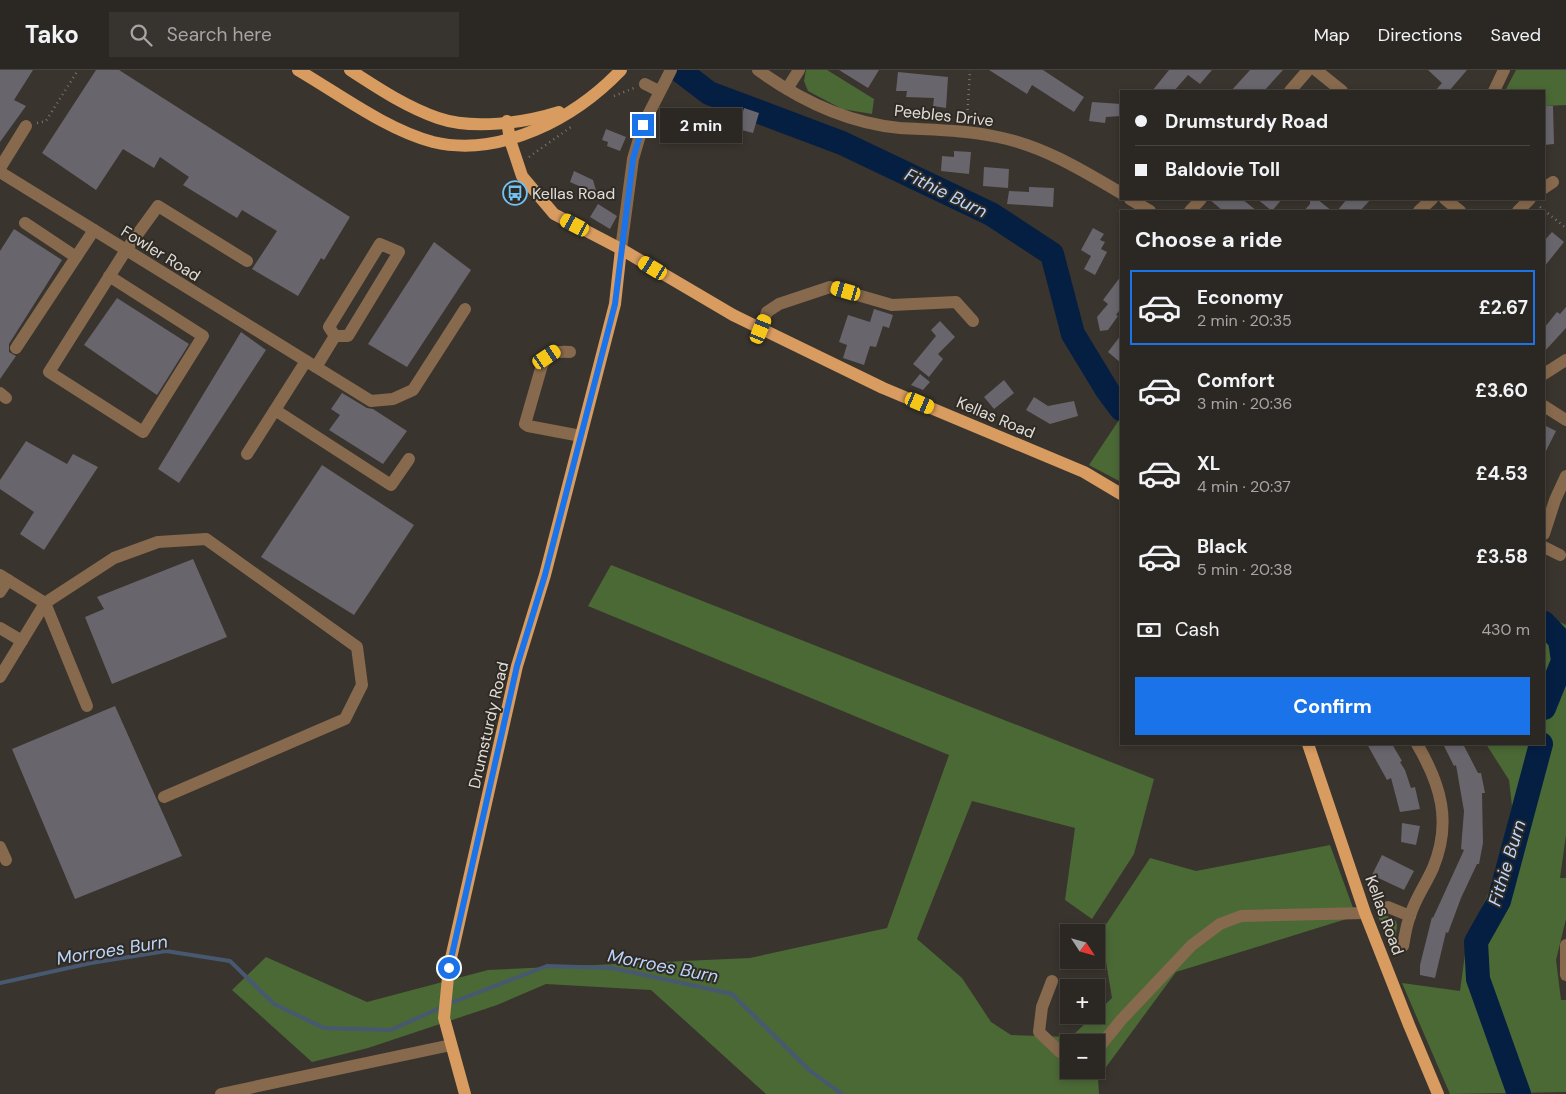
<!DOCTYPE html>
<html lang="en">
<head>
<meta charset="utf-8">
<style>
	body { margin:0; font-family:"DM Sans",sans-serif; background:#37332f; color:#f1f3f6; height:100vh; display:flex; flex-direction:column; font-size:19px; white-space:nowrap }
	* { box-sizing:border-box; margin:0 }
	p { font-size:16px; color:#a6a5a5 }
	.icon { flex:none; width:28px; height:28px; fill:none; stroke:currentColor; stroke-width:2; stroke-linecap:round; stroke-linejoin:round }
	.map { position:relative; flex:1; overflow:hidden }
	.side { position:absolute; left:1120px; top:140px; width:425px; height:535px; display:flex; flex-direction:column; background:#2b2722; border-radius:0px; box-shadow:0 2px 8px #0003,0 0 0 1px #474440 }
	.side>* { flex:none }
	.hud { position:absolute; left:1120px; top:20px; width:425px; height:110px; border-radius:0px; box-shadow:0 2px 8px #0003,0 0 0 1px #474440; display:grid; align-content:center; height:110px; padding:0 15px; background:#2b2722 }
	.needle { width:32px; rotate:126deg }
	.tools { position:absolute; left:1060px; top:854px; display:grid; gap:10px }
	.tools a { display:grid; place-items:center; width:45px; height:45px; border-radius:0px; background:#2b2722; box-shadow:0 2px 8px #0003,0 0 0 1px #474440; font-size:25px }
	.end { position:absolute; width:22px; height:22px; margin:-11px; border:6px solid #1a73e8; background:#fff; box-shadow:0 0 0 2px #fff }
	.from { border-radius:50% }
	.bubble { position:absolute; height:35px; border-radius:0px; background:#2b2722; box-shadow:0 2px 8px #0003,0 0 0 1px #474440; font-size:16px; font-weight:700; line-height:35px; text-align:center }
	.car { position:absolute; width:15px; height:30px; margin:-15px -8px; border-radius:6px; box-shadow:0 0 4px 1px #0007; background:linear-gradient(#f5c518 24%,#345 0 40%,#f5c518 0 76%,#345 0 86%,#f5c518 0) }
	.hud b { display:flex; align-items:center; gap:18px; height:48px; font-size:19px }
	.hud b+b { border-top:1px solid #474440 }
	.hud i { width:12px; height:12px; background:#f1f3f6 }
	ul { padding:0; list-style:none }
	li { display:flex; align-items:center; gap:15px; height:75px; margin:0 10px 8px; padding:0 5px; border:2px solid transparent; border-radius:0px }
	li div { flex:1 }
	li b { display:block; font-size:19px }
	li em { font-style:normal; font-weight:700 }
	li.selected { border-color:#1a73e8 }
	li>.icon { width:45px; height:45px; stroke-width:1.5 }
	h2 { padding:0 15px; font-size:22px; line-height:60px }
	.pay { display:flex; align-items:center; gap:12px; height:55px; padding:0 15px; font-size:19px }
	.pay p { margin-inline-start:auto }
	.cta { display:flex; gap:10px; margin-top:auto; padding:10px 15px }
	.cta a { flex:1; height:58px; border-radius:0px; background:#1a73e8; color:#fff; font-size:20px; font-weight:700; line-height:58px; text-align:center }
	header { display:flex; align-items:center; gap:30px; box-sizing:border-box; height:70px; padding:0 25px; background:#2b2722; border-bottom:1px solid #474440 }
	header strong { font-size:24px }
	nav { display:flex; gap:28px; margin-inline-start:auto; font-size:18px }
	.search { width:350px; height:45px; background:#37332f; display:flex; align-items:center; gap:12px; box-sizing:border-box; padding:0 18px; border-radius:0px; color:#a6a5a5; font-size:19px }
	.map>svg:first-child { display:block }
	.green { fill:#4b6935; fill-rule:evenodd }
	.lines { fill:none; stroke-linecap:round; stroke-linejoin:round }
	.stream { stroke:#475870; stroke-width:4 }
	.river { stroke:#051f43; stroke-width:24 }
	.building { fill:#68656d }
	.path { stroke:#79756f; stroke-width:2.5; stroke-dasharray:1 4; stroke-linecap:butt }
	.minor { stroke:#87694d; stroke-width:12 }
	.major { stroke:#d89b60; stroke-width:12 }
	.route { stroke:#1a73e8; stroke-width:6 }
	.labels { text-anchor:middle; stroke-width:4; stroke-linejoin:round; paint-order:stroke }
	.street-label { font-size:16px; fill:#e0ddd8; stroke:#2f2a23 }
	.poi-label { font-size:16px; fill:#e0ddd8; stroke:#2f2a23; text-anchor:start }
	.water-label { font-size:18px; font-style:italic; fill:#bbd6fd; stroke:#2f2a23 }
</style>
</head>
<body>
<header>
<strong>Tako</strong>
<div class="search"><svg class="icon" aria-label="search" viewBox="0 0 24 24"><circle cx="10" cy="10" r="6"/><path d="M15 15l6 6"/></svg>Search here</div>
<nav><a>Map</a><a>Directions</a><a>Saved</a></nav>
</header>
<div class="map">
<svg width="1566" height="1024" viewBox="0 0 1566 1024">
	<rect width="100%" height="100%" fill="#39342d"/>
	<g class="green">
		<path d="M806,0H827L874,29L872,44L842,39L808,21L804,11Z"/>
		<path d="M1516,0H1566V35L1544,36V21H1505Z"/>
		<path d="M1121,347V412L1089,395Z"/>
		<path d="M611,495L1154,709L1134,784L1092,849L1065,830L1075,758L972,731L917,869L962,908L991,952L1011,965L1071,967L1112,928L1101,862L1150,788L1196,801L1330,775L1356,846L1176,902L1098,1008L1099,1024H766L651,920L546,914L497,935L368,978L312,992L232,920L266,887L367,932L488,900L750,888L887,858L949,685L588,536ZM1069,972H1096V1000H1069Z"/>
		<path d="M1544,545L1566,555V765L1560,808H1566V849L1556,890L1561,930H1566V1022L1450,1024L1402,913L1460,921L1467,869L1491,818L1512,736L1509,710L1486,674H1544Z"/>
		<path d="M1383,844L1396,851L1397,856L1394,879L1390,878L1378,846Z"/>
	</g>
	<g class="lines">
		<g class="stream">
			<path d="M0,913L91,893L166,881L230,891L274,934L324,958L391,960L442,937"/>
			<path d="M448,934L547,896L612,898L732,924L809,1000L842,1024"/>
		</g>
		<g class="river">
			<path d="M679,0L709,23L842,73L991,144L1052,184L1073,264L1107,320L1121,339"/>
			<path d="M1544,553L1560,570L1563,591L1544,638"/>
			<path d="M1519,1024L1478,909L1476,872L1499,831L1541,674"/>
		</g>
	</g>
	<g class="building">
		<path d="M0,0H33L14,30L26,36L0,72Z"/>
		<path d="M96,0H119L350,147L324,190L321,188L298,226L252,199L277,161L242,140L237,148L183,115L189,107L160,87L154,98L123,79L96,120L42,83Z"/>
		<path d="M839,0H879L868,18Z"/>
		<path d="M989,0H1043L1084,27L1074,42L1032,15L1027,24Z"/>
		<path d="M1169,0H1212L1200,14L1188,5L1174,21H1152Z"/>
		<path d="M1250,0H1283L1264,21H1231Z"/>
		<path d="M1428,0H1467L1449,21H1435L1442,13Z"/>
		<path d="M898,2L948,7L946,38L933,36L934,28L906,27L907,21H896Z"/>
		<path d="M1092,32L1121,34V46L1106,47L1105,53L1089,51Z"/>
		<path d="M1544,36H1553L1554,74L1544,75Z"/>
		<path d="M744,38L759,43L753,63L738,59Z"/>
		<path d="M606,59L626,67L620,81L607,76L608,72L602,70Z"/>
		<path d="M954,81L971,82L969,104L941,101L942,86L954,87Z"/>
		<path d="M984,97L1009,99L1008,118L983,116Z"/>
		<path d="M574,101L593,110L597,124L570,112Z"/>
		<path d="M1029,117L1054,118L1053,137L1007,134L1009,121L1029,122Z"/>
		<path d="M1209,129H1242L1257,141H1223Z"/>
		<path d="M1257,129H1282L1272,141Z"/>
		<path d="M1310,129H1317L1332,141H1304L1310,134Z"/>
		<path d="M1347,129H1371L1360,141H1337Z"/>
		<path d="M598,134L617,146L610,159L590,147Z"/>
		<path d="M1093,158L1104,164L1100,170L1105,172L1101,179L1107,182L1095,205L1084,199L1091,186L1081,180Z"/>
		<path d="M14,159L62,190L9,274V282L16,286L0,309V181Z"/>
		<path d="M1552,162L1564,172L1544,197V171Z"/>
		<path d="M434,172L471,200L407,297L368,274Z"/>
		<path d="M1121,206V238L1116,245L1118,246L1108,260L1100,261L1097,247L1108,234L1103,230Z"/>
		<path d="M117,228L189,274L157,325L84,275Z"/>
		<path d="M1566,237V258L1544,282V258L1557,242L1560,244Z"/>
		<path d="M874,239L893,245L889,258L883,256L876,277L870,276L864,295L843,288L847,275L839,272L848,245L870,252Z"/>
		<path d="M940,251L955,267L938,284L943,289L929,307L913,294L936,266L931,260Z"/>
		<path d="M241,262L266,280L179,413L158,399Z"/>
		<path d="M1121,265V293L1108,282Z"/>
		<path d="M920,304L930,312L923,320L911,315Z"/>
		<path d="M1004,310L1014,323L994,339L984,327Z"/>
		<path d="M342,323L367,338L373,339L407,361L383,394L329,360L340,345L331,339Z"/>
		<path d="M1034,327L1048,336L1074,331L1078,346L1050,354L1026,340Z"/>
		<path d="M1544,355L1556,361L1544,385Z"/>
		<path d="M26,371L67,394L73,384L98,397L44,480L20,464L34,442L0,419V410Z"/>
		<path d="M322,395L414,455L354,545L261,487Z"/>
		<path d="M193,489L227,567L112,614L85,547L104,539L97,527Z"/>
		<path d="M115,636L182,786L75,829L12,679Z"/>
		<path d="M1367,674H1392L1402,691L1400,692L1405,700L1411,718L1415,717L1420,739L1400,742L1391,708L1387,710Z"/>
		<path d="M1443,674H1463L1478,703H1481L1485,723H1482L1483,773L1479,794H1477L1461,828L1448,863L1446,862L1435,908L1420,905V895L1432,847L1433,848L1464,780L1461,779L1464,741L1456,695L1454,696Z"/>
		<path d="M1402,753L1420,756L1416,775L1401,772Z"/>
		<path d="M1382,785L1414,801L1404,820L1372,805Z"/>
	</g>
	<g class="lines">
		<g class="path">
			<path d="M614,26L634,18"/>
			<path d="M967,50L970,0"/>
			<path d="M37,53L46,51L78,0"/>
			<path d="M529,87L571,57"/>
			<path d="M1540,137L1566,158"/>
			<path d="M1383,857L1395,856"/>
		</g>
		<g class="minor">
			<path d="M758,0C801,31 847,53 900,58C933,60 966,60 998,67C1043,76 1082,100 1121,123"/>
			<path d="M1316,0L1342,21"/>
			<path d="M645,14L659,21"/>
			<path d="M787,19L799,0"/>
			<path d="M1290,21L1308,0"/>
			<path d="M1494,21L1504,0"/>
			<path d="M0,98L26,56"/>
			<path d="M0,102L371,331L393,329L413,320L465,239"/>
			<path d="M1544,118L1553,112"/>
			<path d="M1130,129L1150,141"/>
			<path d="M1445,129L1460,141"/>
			<path d="M1190,141L1201,129"/>
			<path d="M1419,141L1432,129"/>
			<path d="M1518,141L1530,129"/>
			<path d="M25,153L76,187"/>
			<path d="M621,179L633,89L643,55L671,0"/>
			<path d="M109,206L203,266L143,362L49,302L126,180L158,136L247,191"/>
			<path d="M761,259L767,242L779,234L830,217L892,235L956,232L973,251"/>
			<path d="M16,278L94,160"/>
			<path d="M570,282C556,281 550,282 542,295L525,354L528,356L581,366"/>
			<path d="M316,297L335,266L329,257L380,174L399,182L348,266H335"/>
			<path d="M1544,304L1566,290"/>
			<path d="M0,323L6,328"/>
			<path d="M1544,336L1566,350"/>
			<path d="M275,340L391,415L409,389"/>
			<path d="M247,384L306,291"/>
			<path d="M1544,464L1555,430L1566,406"/>
			<path d="M1544,477L1560,485"/>
			<path d="M0,505L45,533"/>
			<path d="M0,522L8,510"/>
			<path d="M45,533L87,636"/>
			<path d="M0,558L22,571"/>
			<path d="M0,607L45,533L114,488L158,472L206,469L357,577L362,615L345,649L164,727"/>
			<path d="M0,777L6,790"/>
			<path d="M1388,837L1410,846"/>
			<path d="M1566,875V905"/>
			<path d="M1403,876C1405,866 1406,856 1410,846C1415,829 1426,814 1433,798C1452,752 1441,715 1417,674"/>
			<path d="M1052,911L1042,937L1039,962L1060,982L1069,984"/>
			<path d="M1096,981L1122,949L1192,875L1220,854L1241,846L1365,843"/>
			<path d="M221,1024L451,975"/>
		</g>
		<g class="major">
			<path d="M298,0C339,24 387,60 433,72C501,88 575,48 621,0"/>
			<path d="M350,0C378,18 406,37 438,48C473,60 524,53 559,42"/>
			<path d="M507,51L510,70L522,106L554,144L621,179L733,245L883,318L1084,402L1121,424"/>
			<path d="M1308,674L1365,843L1409,955L1438,1024"/>
			<path d="M465,1024L444,948L449,897L517,596L545,505L615,234L621,179"/>
		</g>
	</g>
	<g class="lines">
		<path class="route" d="M449,898L517,596L545,505L615,234L633,89L643,55"/>
	</g>
	<defs>
		<g id="bus-ring" transform="scale(1.25)"><circle r="9.5" fill="#2f2a23" stroke="#72c1f5" stroke-width="1.5"/><path d="M-5-6H5V4H4V6H2V4H-2V6H-4V4H-5ZM-3.5-4V0h7V-4ZM-3.5 1.2v1.5H-2V1.2ZM2 1.2v1.5H3.5V1.2Z" fill="#72c1f5"/></g>
	</defs>
	<g fill-rule="evenodd">
		<use href="#bus-ring" x="515" y="123"/>
	</g>
	<g class="labels">
		<g class="street-label">
			<text transform="translate(944 45) rotate(6)" y="6">Peebles Drive</text>
			<text transform="translate(161 183) rotate(32)" y="6">Fowler Road</text>
			<text transform="translate(996 347) rotate(23)" y="6">Kellas Road</text>
			<text transform="translate(488 655) rotate(-77)" y="6">Drumsturdy Road</text>
			<text transform="translate(1385 845) rotate(70)" y="6">Kellas Road</text>
		</g>
		<g class="poi-label">
			<text x="532" y="129">Kellas Road</text>
		</g>
		<g class="water-label">
			<text transform="translate(946 123) rotate(26)" y="6">Fithie Burn</text>
			<text transform="translate(1507 793) rotate(-73)" y="6">Fithie Burn</text>
			<text transform="translate(112 880) rotate(-9)" y="6">Morroes Burn</text>
			<text transform="translate(663 896) rotate(11)" y="6">Morroes Burn</text>
		</g>
	</g>
</svg>
<div class="tools">
<a><svg class="needle" viewBox="-14 -14 28 28"><path d="M0-13l5 13h-10z" fill="#e53935"/><path d="M0 13l5-13h-10z" fill="#a6a5a5"/></svg></a>
<a>+</a>
<a>−</a>
</div>
<i class="end from" style="left:449px;top:898px"></i>
<i class="end" style="left:643px;top:55px"></i>
<div class="bubble" style="left:660px;top:38px;width:82px">2 min</div>
<i class="car" style="left:575px;top:155px;rotate:298deg"></i>
<i class="car" style="left:653px;top:198px;rotate:301deg"></i>
<i class="car" style="left:846px;top:221px;rotate:286deg"></i>
<i class="car" style="left:761px;top:259px;rotate:22deg"></i>
<i class="car" style="left:547px;top:287px;rotate:56deg"></i>
<i class="car" style="left:920px;top:333px;rotate:113deg"></i>
<div class="hud">
<b><i class="from"></i>Drumsturdy Road</b>
<b><i></i>Baldovie Toll</b>
</div>
<section class="side">
<h2>Choose a ride</h2>
<ul>
<li class="selected"><svg class="icon" aria-label="car" viewBox="0 0 24 24"><path d="M5 17H2v-5l4-1 3-4h7l3 4 3 1v5h-3M9 17h6M6 11h13"/><circle cx="7" cy="17" r="2"/><circle cx="17" cy="17" r="2"/></svg><div><b>Economy</b><p>2 min · 20:35</p></div><em>£2.67</em></li>
<li><svg class="icon" aria-label="car" viewBox="0 0 24 24"><path d="M5 17H2v-5l4-1 3-4h7l3 4 3 1v5h-3M9 17h6M6 11h13"/><circle cx="7" cy="17" r="2"/><circle cx="17" cy="17" r="2"/></svg><div><b>Comfort</b><p>3 min · 20:36</p></div><em>£3.60</em></li>
<li><svg class="icon" aria-label="car" viewBox="0 0 24 24"><path d="M5 17H2v-5l4-1 3-4h7l3 4 3 1v5h-3M9 17h6M6 11h13"/><circle cx="7" cy="17" r="2"/><circle cx="17" cy="17" r="2"/></svg><div><b>XL</b><p>4 min · 20:37</p></div><em>£4.53</em></li>
<li><svg class="icon" aria-label="car" viewBox="0 0 24 24"><path d="M5 17H2v-5l4-1 3-4h7l3 4 3 1v5h-3M9 17h6M6 11h13"/><circle cx="7" cy="17" r="2"/><circle cx="17" cy="17" r="2"/></svg><div><b>Black</b><p>5 min · 20:38</p></div><em>£3.58</em></li>
</ul>
<div class="pay"><svg class="icon" aria-label="cash" viewBox="0 0 24 24"><path d="M3 7h18v10H3z"/><circle cx="12" cy="12" r="2"/></svg>Cash<p>430 m</p></div>
<div class="cta"><a>Confirm</a></div>
</section>
</div>
</body>
</html>
